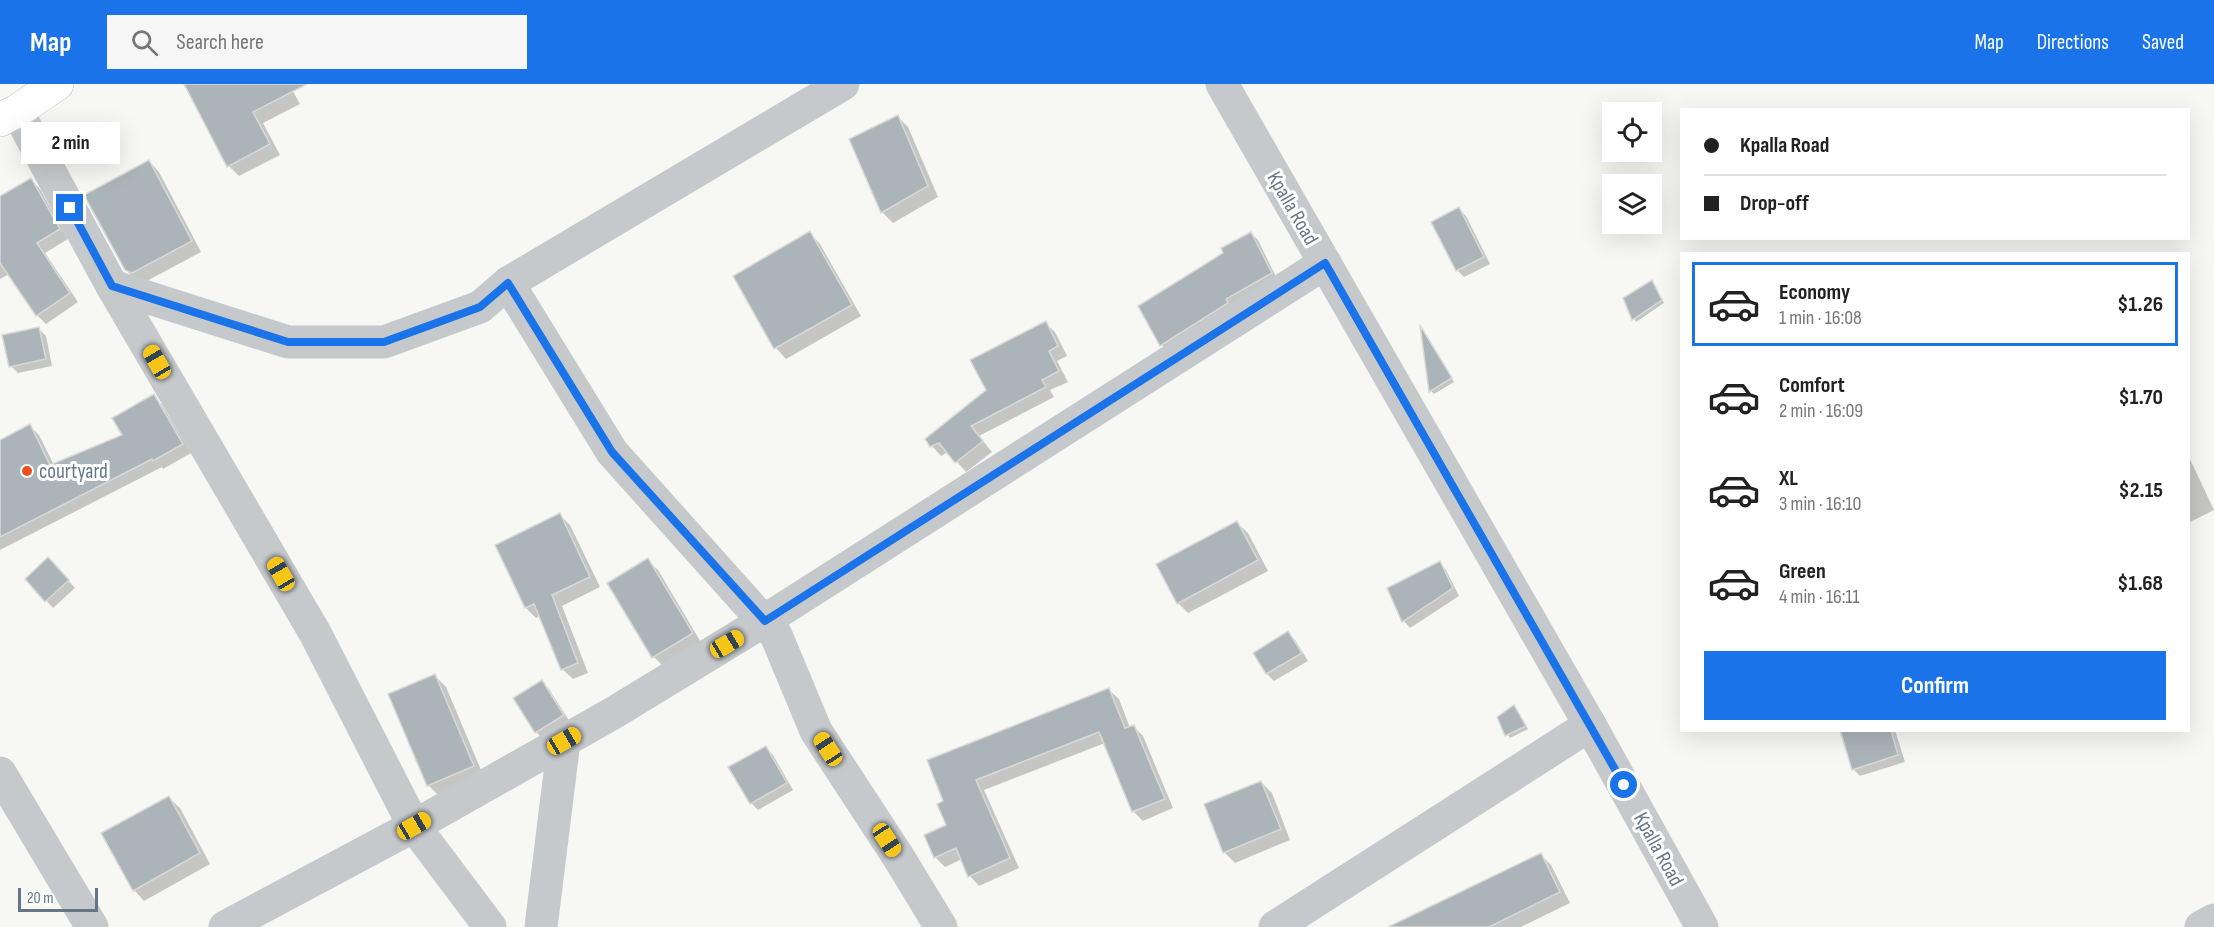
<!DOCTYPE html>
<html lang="en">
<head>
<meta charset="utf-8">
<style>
	body { margin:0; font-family:"Sofia Sans Condensed",sans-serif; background:#f6f6f6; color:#222; height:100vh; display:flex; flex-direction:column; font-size:22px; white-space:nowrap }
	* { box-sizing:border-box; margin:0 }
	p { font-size:20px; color:#767676 }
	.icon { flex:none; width:33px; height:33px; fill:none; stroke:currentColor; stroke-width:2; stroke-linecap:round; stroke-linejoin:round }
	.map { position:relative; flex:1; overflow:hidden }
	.panel { position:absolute; left:1680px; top:168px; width:510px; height:480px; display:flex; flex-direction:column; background:#fff; border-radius:0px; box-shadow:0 6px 24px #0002 }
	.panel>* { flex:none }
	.top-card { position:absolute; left:1680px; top:24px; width:510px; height:132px; border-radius:0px; box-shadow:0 6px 24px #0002; display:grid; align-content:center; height:132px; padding:0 24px; background:#fff }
	.tools { position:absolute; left:1602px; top:18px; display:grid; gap:12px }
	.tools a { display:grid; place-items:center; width:60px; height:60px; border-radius:0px; background:#fff; box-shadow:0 6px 24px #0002; font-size:30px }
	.scale { position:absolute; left:18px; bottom:15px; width:80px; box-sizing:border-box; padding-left:6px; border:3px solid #657786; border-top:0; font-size:16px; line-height:21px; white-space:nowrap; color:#657786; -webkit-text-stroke:4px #fff; paint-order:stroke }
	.end { position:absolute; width:27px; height:27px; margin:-14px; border:8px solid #1a73e8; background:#fff; box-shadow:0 0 0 3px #fff }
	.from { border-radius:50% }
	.bubble { position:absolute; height:42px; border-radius:0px; background:#fff; box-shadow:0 6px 24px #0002; font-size:20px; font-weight:700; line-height:42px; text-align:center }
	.car { position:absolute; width:18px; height:36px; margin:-18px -9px; border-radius:8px; box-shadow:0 0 4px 2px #0007; background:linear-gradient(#f5c518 24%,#345 0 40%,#f5c518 0 76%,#345 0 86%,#f5c518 0) }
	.top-card b { display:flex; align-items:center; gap:21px; height:57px; font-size:22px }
	.top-card b+b { border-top:2px solid #e0e0e0 }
	.top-card i { width:15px; height:15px; background:#222 }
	ul { padding:10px 0 0; list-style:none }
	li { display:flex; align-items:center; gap:18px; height:84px; margin:0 12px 9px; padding:0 12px; border:3px solid transparent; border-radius:0px }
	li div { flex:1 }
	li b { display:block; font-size:22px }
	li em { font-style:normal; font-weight:700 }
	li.current { border-color:#1a73e8 }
	li>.icon { width:54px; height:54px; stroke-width:1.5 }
	.cta { display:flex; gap:12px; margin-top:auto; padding:12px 24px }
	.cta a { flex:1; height:69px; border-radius:0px; background:#1a73e8; color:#fff; font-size:24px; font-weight:700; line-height:69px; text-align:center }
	header { display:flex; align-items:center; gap:36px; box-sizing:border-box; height:84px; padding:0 30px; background:#1a73e8; color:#fff }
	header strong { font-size:28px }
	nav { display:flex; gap:33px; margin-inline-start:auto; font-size:21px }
	.search { width:420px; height:54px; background:#f6f6f6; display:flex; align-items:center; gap:15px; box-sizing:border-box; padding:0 21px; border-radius:0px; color:#767676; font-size:22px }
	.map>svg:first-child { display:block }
	.shadow { fill:#0003 }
	.building { fill:#abb4b9; stroke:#d9d9d6; stroke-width:1.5 }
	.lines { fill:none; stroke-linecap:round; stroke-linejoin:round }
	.highway-casing { stroke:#b7bbbe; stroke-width:34 }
	.minor { stroke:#c5c9cc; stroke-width:33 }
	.highway { stroke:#fff; stroke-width:33 }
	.route { stroke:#1a73e8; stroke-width:8 }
	.poi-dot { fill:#eb5120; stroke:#fff; stroke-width:2 }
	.labels { text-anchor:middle; stroke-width:6; stroke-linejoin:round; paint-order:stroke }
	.street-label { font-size:21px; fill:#657786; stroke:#fff }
	.poi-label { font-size:21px; fill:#657786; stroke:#fff; text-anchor:start }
</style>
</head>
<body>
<header>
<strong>Map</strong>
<div class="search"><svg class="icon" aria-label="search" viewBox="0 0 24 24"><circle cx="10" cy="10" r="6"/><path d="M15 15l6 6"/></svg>Search here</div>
<nav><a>Map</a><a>Directions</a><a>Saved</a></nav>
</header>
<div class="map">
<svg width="2214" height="843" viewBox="0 0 2214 843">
	<rect width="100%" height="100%" fill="#f7f7f4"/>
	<g class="shadow">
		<path d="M193,0H289L300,20L263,39L280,71L239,92L229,82Z"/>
		<path d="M897,32L908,43L938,113L893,139L882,128Z"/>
		<path d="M149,77L159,88L201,168L143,199L137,197L126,186Z"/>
		<path d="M31,96L40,105L68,155L45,169L78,218L46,240L37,231L9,190L0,195V114Z"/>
		<path d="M1459,125L1466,132L1490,180L1464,193L1457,186Z"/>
		<path d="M810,149L820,160L861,232L786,275L776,264L735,192Z"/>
		<path d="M1251,149L1258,156L1278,197L1169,268L1162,261L1225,170Z"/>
		<path d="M1652,198L1664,219L1636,238L1625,215Z"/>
		<path d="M1045,239L1055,248L1067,272L1057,277L1068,298L1050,306L1054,313L979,352L992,368L966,388L948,368L941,372L932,362L988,306Z"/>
		<path d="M1422,244L1454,298L1434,310L1431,307Z"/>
		<path d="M39,245L46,252L52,282L18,289L11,282Z"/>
		<path d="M153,312L162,321L191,369L163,385L162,383L0,466V358L30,342L39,351L54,381L124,352Z"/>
		<path d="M2188,371L2214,426L2188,439Z"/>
		<path d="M560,431L570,441L600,503L562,522L588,589L573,595L562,585L540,532L536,534L526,524L497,461Z"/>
		<path d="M1237,439L1248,449L1268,487L1188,529L1178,519Z"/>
		<path d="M647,476L658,486L702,560L664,583L654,573Z"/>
		<path d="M1439,479L1446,486L1459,512L1410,544L1404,537L1389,504Z"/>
		<path d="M55,482L75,504L53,524L27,495Z"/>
		<path d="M1288,549L1295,556L1308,577L1274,597L1267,590L1255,569Z"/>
		<path d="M435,592L446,603L484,693L439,712L428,701Z"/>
		<path d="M542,598L549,605L570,638L543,655L536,648Z"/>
		<path d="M1109,606L1119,615L1130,644L1133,642L1143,652L1173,724L1143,737L1133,727L1105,659L984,706L1019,784L979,802L970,792L962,775L945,783L935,773L948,741L945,718L929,677Z"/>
		<path d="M1514,623L1528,645L1510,654L1499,633Z"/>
		<path d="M1842,646H1895L1905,678L1860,692L1853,685Z"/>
		<path d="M766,664L773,671L793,706L758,726L751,719Z"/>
		<path d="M1261,698L1272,709L1290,756L1235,779L1224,768Z"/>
		<path d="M169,714L180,724L210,780L144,817L134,806Z"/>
		<path d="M1541,771L1551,781L1570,819L1521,843H1405Z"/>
	</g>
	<g class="building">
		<path d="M184,0H307L253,28L270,60L227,83Z"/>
		<path d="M898,31L928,102L881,129L849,55Z"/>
		<path d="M149,76L192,157L132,189L125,186L84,111Z"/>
		<path d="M31,94L60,145L37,159L70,209L36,232L0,179V112Z"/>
		<path d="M1459,123L1484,173L1456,187L1431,138Z"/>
		<path d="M810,147L852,221L774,265L733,192Z"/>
		<path d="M1251,148L1272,189L1226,215L1228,219L1160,262L1138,222L1223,169L1221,164Z"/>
		<path d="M1652,196L1662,216L1632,236L1623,214Z"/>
		<path d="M1046,237L1058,262L1049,267L1059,287L1042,296L1046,303L971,342L983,357L955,379L939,359L930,363L925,355L986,306L970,276Z"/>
		<path d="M1420,241L1452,294L1429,308Z"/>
		<path d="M39,243L46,275L9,283L2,251Z"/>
		<path d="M154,310L183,360L153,377L152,375L0,453V356L30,340L50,381L122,351L112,334Z"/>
		<path d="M560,429L590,493L552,511L578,579L561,586L534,520L525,524L495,461Z"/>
		<path d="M1237,437L1258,476L1177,520L1156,480Z"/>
		<path d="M48,473L69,496L45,518L25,495Z"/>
		<path d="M648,474L693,549L652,574L607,499Z"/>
		<path d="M1440,477L1453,504L1402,538L1387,504Z"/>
		<path d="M1288,547L1302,569L1266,590L1253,569Z"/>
		<path d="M435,590L474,682L427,702L388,610Z"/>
		<path d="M542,596L564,631L535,649L513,614Z"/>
		<path d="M1109,604L1125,644L1134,641L1165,715L1132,728L1099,648L976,696L1010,774L968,793L956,764L934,774L924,751L946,741L937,720L943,717L927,676Z"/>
		<path d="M1514,621L1526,642L1505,652L1497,633Z"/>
		<path d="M1840,646H1891L1898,671L1852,686Z"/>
		<path d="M766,662L787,699L750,720L728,683Z"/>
		<path d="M1261,697L1281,745L1223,769L1204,720Z"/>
		<path d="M169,712L200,769L133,807L101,749Z"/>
		<path d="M1541,769L1560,808L1489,843H1388Z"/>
	</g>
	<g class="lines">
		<g class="highway-casing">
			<path id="highway" d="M0,36L17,27L57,0"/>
		</g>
		<g class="minor">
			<path d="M1222,0L1590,641L1702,843"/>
			<path d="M17,27L112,202L315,549L414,742L225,843"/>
			<path d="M508,199L612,368L776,551L816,647L899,774L941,843"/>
			<path d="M112,202L288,258H384L480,223L508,199L843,0"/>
			<path d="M0,689L92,843"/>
			<path d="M490,843L414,742L615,628L764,537L1325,179"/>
			<path d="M541,843L564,657"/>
			<path d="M1275,843L1590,641"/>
			<path d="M2201,843L2214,836"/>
		</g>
		<use href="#highway" class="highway"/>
	</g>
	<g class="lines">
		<path class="route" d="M70,124L112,202L288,258H384L480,223L508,199L612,368L765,537L1325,179L1624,701"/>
	</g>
	<circle class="poi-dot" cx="27" cy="387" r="6"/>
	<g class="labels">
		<g class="street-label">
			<text transform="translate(1293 124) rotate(60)" y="7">Kpalla Road</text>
			<text transform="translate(1659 765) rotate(61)" y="7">Kpalla Road</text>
		</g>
		<g class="poi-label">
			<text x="39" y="394">courtyard</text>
		</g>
	</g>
</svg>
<div class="tools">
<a><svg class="icon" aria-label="locate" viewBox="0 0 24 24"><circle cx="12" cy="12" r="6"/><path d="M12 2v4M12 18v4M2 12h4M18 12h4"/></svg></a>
<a><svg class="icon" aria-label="layers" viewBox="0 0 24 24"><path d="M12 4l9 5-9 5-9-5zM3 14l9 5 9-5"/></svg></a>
</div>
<div class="scale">20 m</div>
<i class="end from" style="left:1624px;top:701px"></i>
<i class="end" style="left:70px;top:124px"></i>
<div class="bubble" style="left:21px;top:38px;width:99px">2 min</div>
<i class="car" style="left:157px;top:278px;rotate:330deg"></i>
<i class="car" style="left:281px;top:490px;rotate:330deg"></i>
<i class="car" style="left:727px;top:560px;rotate:59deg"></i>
<i class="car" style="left:564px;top:657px;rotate:60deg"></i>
<i class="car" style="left:828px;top:665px;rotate:327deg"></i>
<i class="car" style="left:414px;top:742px;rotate:60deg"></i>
<i class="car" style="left:887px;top:756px;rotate:147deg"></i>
<div class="top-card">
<b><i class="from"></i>Kpalla Road</b>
<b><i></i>Drop-off</b>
</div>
<section class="panel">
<ul>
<li class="current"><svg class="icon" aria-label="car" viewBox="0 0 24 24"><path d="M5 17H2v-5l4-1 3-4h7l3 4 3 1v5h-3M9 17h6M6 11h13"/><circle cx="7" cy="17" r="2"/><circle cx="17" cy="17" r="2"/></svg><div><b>Economy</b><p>1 min · 16:08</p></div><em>$1.26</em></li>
<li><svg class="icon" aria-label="car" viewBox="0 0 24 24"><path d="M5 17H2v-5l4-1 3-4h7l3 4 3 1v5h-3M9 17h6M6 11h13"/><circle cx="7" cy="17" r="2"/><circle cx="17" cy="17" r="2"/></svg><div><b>Comfort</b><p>2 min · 16:09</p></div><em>$1.70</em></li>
<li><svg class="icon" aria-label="car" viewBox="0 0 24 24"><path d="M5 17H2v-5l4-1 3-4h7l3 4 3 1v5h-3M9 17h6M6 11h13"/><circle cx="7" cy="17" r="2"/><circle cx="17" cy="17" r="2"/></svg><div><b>XL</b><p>3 min · 16:10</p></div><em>$2.15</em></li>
<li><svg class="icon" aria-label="car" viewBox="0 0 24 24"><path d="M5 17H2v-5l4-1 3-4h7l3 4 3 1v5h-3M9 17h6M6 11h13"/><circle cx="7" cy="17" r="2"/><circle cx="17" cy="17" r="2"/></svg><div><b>Green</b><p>4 min · 16:11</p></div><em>$1.68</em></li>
</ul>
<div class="cta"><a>Confirm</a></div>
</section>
</div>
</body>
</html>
